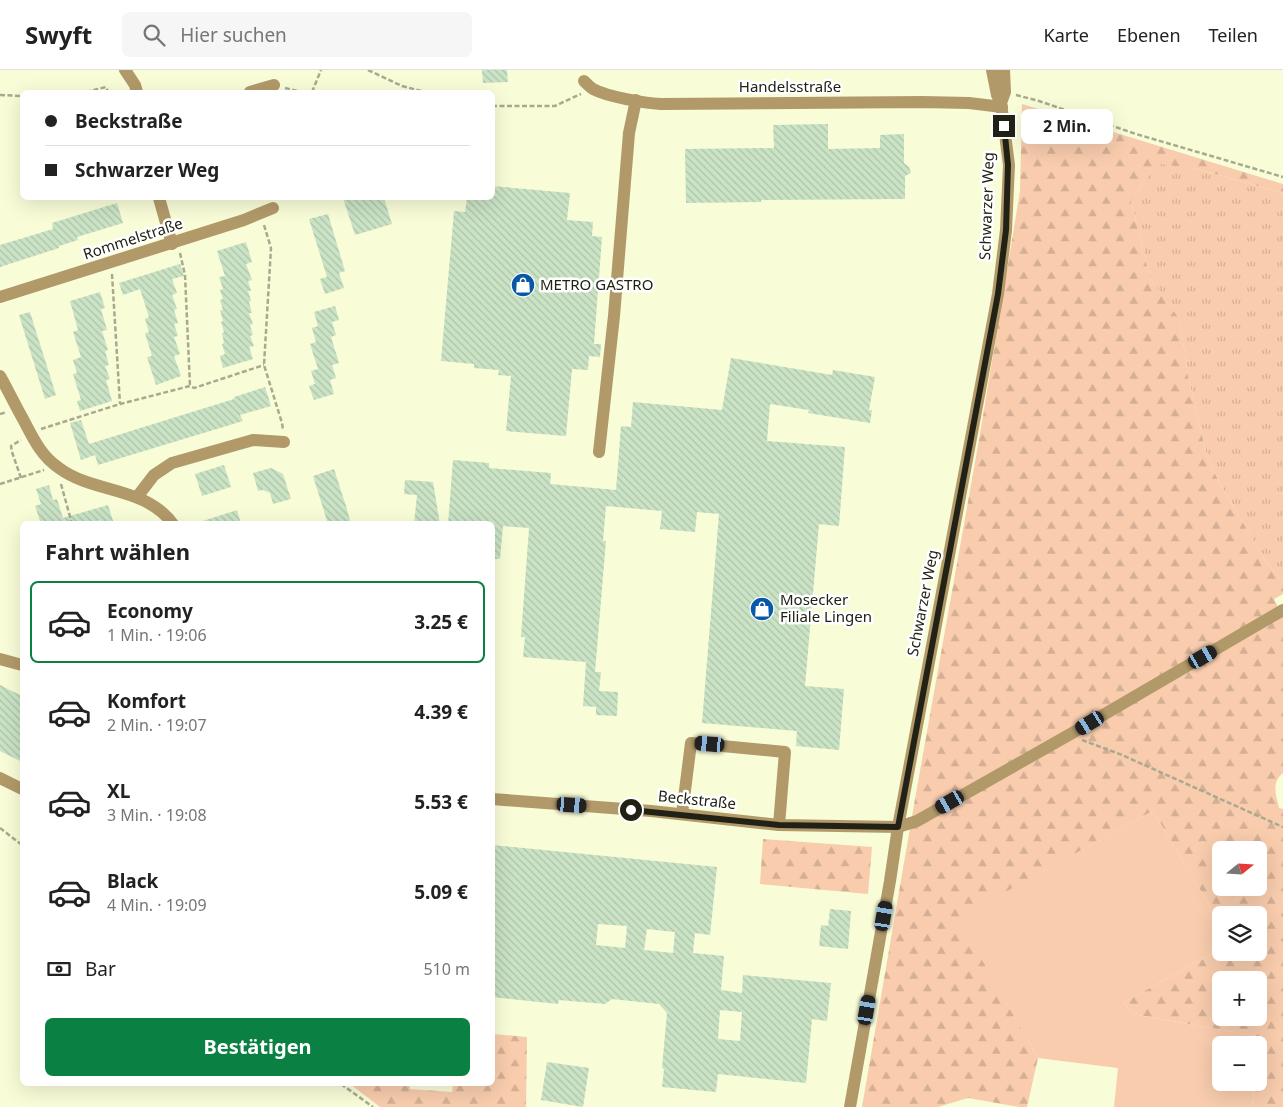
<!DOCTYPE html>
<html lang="de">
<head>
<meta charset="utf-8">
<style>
	body { margin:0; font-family:"Noto Sans",sans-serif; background:#f6f6f6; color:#222; height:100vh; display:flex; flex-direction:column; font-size:19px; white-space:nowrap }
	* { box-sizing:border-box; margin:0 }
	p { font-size:16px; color:#767676 }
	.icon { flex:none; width:28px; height:28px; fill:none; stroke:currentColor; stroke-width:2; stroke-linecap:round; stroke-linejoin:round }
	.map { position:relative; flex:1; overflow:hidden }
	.panel { position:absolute; left:20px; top:451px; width:475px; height:565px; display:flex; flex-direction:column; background:#fff; border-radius:8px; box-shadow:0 5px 20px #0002 }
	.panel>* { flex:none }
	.banner { position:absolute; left:20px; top:20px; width:475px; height:110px; border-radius:8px; box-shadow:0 5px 20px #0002; display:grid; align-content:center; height:110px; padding:0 25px; background:#fff }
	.needle { width:32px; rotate:72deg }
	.tools { position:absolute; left:1212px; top:771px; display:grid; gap:10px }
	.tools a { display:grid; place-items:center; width:55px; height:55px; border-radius:8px; background:#fff; box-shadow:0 5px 20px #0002; font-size:25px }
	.end { position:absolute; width:22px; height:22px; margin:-11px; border:6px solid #212215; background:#fff; box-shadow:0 0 0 2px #fff }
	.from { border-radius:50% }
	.bubble { position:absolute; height:35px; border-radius:8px; background:#fff; box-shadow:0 5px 20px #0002; font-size:16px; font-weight:700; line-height:35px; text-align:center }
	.car { position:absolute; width:15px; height:30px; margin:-15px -8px; border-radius:6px; box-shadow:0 0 4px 1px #0007; background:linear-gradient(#222 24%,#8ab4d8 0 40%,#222 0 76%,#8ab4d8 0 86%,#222 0) }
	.banner b { display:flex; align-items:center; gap:18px; height:48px; font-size:19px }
	.banner b+b { border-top:1px solid #e0e0e0 }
	.banner i { width:12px; height:12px; background:#222 }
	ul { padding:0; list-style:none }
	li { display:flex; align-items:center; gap:15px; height:82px; margin:0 10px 8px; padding:0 15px; border:2px solid transparent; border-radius:8px }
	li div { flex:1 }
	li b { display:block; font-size:19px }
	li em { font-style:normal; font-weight:700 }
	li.selected { border-color:#0b8043 }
	li>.icon { width:45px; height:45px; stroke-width:1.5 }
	h2 { padding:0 25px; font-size:22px; line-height:60px }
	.pay { display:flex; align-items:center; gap:12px; height:55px; padding:0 25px; font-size:19px }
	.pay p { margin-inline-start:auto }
	.cta { display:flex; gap:10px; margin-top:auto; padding:10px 25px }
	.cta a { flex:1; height:58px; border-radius:8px; background:#0b8043; color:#fff; font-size:20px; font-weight:700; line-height:58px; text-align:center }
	header { display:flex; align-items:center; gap:30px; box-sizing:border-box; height:70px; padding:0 25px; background:#fff; border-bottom:1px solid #e0e0e0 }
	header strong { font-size:24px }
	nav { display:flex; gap:28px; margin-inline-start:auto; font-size:18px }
	.search { width:350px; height:45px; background:#f6f6f6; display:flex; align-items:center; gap:12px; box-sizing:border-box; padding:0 18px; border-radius:8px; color:#767676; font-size:19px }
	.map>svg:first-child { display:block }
	.grass { fill:url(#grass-tufts) }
	.forest { fill:url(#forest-firs); fill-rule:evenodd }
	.garden { fill:#f8ccad }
	.building { fill:url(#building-back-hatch); fill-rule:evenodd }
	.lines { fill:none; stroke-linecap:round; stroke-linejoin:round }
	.path { stroke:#a7aa8e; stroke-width:2.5; stroke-dasharray:5 2.5; stroke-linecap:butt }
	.minor { stroke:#b19969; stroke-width:12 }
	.route { stroke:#212215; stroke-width:6 }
	.labels { text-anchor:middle; stroke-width:5; stroke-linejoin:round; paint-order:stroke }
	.street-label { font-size:15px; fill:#212215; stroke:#fff }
	.poi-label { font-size:15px; fill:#212215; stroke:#fff; text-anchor:start }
</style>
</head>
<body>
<header>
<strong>Swyft</strong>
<div class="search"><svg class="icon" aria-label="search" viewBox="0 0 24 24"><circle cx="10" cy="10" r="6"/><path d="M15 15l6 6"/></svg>Hier suchen</div>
<nav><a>Karte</a><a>Ebenen</a><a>Teilen</a></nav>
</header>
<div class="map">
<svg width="1283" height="1037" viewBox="0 0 1283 1037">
	<defs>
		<pattern id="grass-tufts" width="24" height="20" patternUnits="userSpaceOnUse" patternTransform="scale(1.25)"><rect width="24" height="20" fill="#f8ccad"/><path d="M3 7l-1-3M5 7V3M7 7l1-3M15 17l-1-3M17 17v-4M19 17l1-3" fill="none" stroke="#d4af94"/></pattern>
		<pattern id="forest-firs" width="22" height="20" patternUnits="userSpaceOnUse" patternTransform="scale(1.25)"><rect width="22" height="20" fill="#f8ccad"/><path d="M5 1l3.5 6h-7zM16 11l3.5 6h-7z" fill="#d4af94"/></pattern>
		<pattern id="building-back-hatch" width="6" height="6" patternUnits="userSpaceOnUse" patternTransform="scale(1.25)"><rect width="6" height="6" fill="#cae3c5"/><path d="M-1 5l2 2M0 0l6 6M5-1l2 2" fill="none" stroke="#adc2a8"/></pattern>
	</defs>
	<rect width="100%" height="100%" fill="#f8fcd7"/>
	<path class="grass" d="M1161,93L1197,99L1283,123V512L1266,492L1218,410L1207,386L1188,306L1180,251L1150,208L1131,131L1143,112Z"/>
	<g class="forest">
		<path d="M1022,34L1283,114V123L1197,99L1161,94L1143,112L1131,131L1150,208L1180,250L1188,306L1207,386L1218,410L1266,492L1283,512V524L1274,529L1283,547V703C1271,712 1276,725 1279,738L1283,739V1037H1252L1255,1013L1259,1012V991L1262,967L1132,944L1124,932L1221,879V882H1259V845H1221V855L1153,741L959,848L1038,988L1027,1037H1020L968,1028L938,1037H862L915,729L979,370L1020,121ZM1221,780H1259V818H1221ZM1221,910H1259V948H1221Z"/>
		<path d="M763,769L872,777L868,824L760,814Z"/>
		<path d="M493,964L527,967L526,1037H380L350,1014H410V1019L452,1022L453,1014H492Z"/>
	</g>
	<path class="garden" d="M1153,741L1221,855V879L1124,932L1132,944L1262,967L1259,991V975H1221V1012L1255,1013L1252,1037H1114L1118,998L1038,988L958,848Z"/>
	<g class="building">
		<path d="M482,0H507L508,12L483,13Z"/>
		<path d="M828,54V79L880,78V65L904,64V93L909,97L911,103L905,106V129L761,130V132L686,133L685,79L774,78L773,55Z"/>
		<path d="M492,116L570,123L567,150L593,152L592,166L602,167L594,274H601L600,287L589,286L588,300L572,299L566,366L506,361L511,306L498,305L499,300L474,298V294L441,291L454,141L465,142L467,128H492Z"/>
		<path d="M343,128H384L392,154L355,165Z"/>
		<path d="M117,133L123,153L77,167L78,170L59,176V178L0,197V175L53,159L52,153Z"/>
		<path d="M328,144L345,201L339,203L344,218L325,224L320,209L327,207L309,149Z"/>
		<path d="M246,172L252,192L246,194L252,210L248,211L251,221H248L251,231L249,232L252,243H249L253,254L250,255L253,265L250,266L254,276L249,277L253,289L223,298L220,286L225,284L222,274L224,273L222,263L224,262L221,252L223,251L220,240H223L220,230L223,229L220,220L223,219L219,207L225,206L217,181Z"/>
		<path d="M180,194L184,206L172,209L177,223L172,225L177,239L174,240L178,253L174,254L178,266L174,267L180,284L174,286L181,306L156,315L147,287L152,286L145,263L149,262L145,249L149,247L140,219L123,225L119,213Z"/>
		<path d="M100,222L105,238L101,239L107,260L102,261L108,280L105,281L109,295L105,296L110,309L106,310L112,331L80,341L77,331L81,330L73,304L77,303L73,290L81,287L73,262L78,260L70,231Z"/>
		<path d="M335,236L339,250L332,252L336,265L331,267L339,293L332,295L336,308L330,310L334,324L314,330L309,316L315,314L311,301L318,299L310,274L316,272L312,258L318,256L314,242Z"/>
		<path d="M30,242L56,325L45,329L19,245Z"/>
		<path d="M731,288L832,305L833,300L875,307L869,340H872L870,353L808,343L809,340L770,334L767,371L845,377L839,456L819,454L805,616L844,619L839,680L796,676L797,661L702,653L719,444L697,442L695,462L660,459L662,441L606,436L603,471H606L595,602H601L599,621L618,622L617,646L596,645V637L583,636L586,592L523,587L525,567H521L529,458L503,456L500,489H492V454H448L453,390L489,393V398L551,403L550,414L616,420L621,356L631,357L633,332L722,340Z"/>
		<path d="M265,317L271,336L240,345L243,351L98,395L95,385L81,390L70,353L81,350L89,374L234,329V327Z"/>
		<path d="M224,395L231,417L202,426L195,404Z"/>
		<path d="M271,398L283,404L291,429L273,434L270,423L263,420L258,421L253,403Z"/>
		<path d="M334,399L346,436L351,454H328L313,406Z"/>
		<path d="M405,410L433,412L440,454H414L417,425L404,424Z"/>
		<path d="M49,415L53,430L57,429L63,448L108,435L114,454H102L100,450L89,454H41L35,436L41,434L36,419Z"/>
		<path d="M237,440L241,454H201L200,452Z"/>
		<path d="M0,615L22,626V692L0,681Z"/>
		<path d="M492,775L717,797L710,865L695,863L693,883L724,886L721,920L742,923L743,905L831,913L827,951L812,949L806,1013L718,1004L716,1022L662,1017L664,999L662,998L667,943L659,934L612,929L605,934L559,930L558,934L492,927ZM598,854L627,856L625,878L596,875ZM647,859L675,862L673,883L644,880ZM720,940L742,942L740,971L718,969Z"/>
		<path d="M830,839L851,841L848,879L819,876L821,855L828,856Z"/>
		<path d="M547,992L589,998L583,1037L541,1030Z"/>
	</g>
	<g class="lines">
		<g class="path">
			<path d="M368,0L402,16L425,22"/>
			<path d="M285,18L302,22"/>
			<path d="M86,22L106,17L108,22"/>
			<path d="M312,22L321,0"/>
			<path d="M0,25L22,26"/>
			<path d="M1016,25L1039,31L1136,64L1283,107"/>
			<path d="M492,36H555L572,28L581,24"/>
			<path d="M264,155L271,178L264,295L282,353L283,360"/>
			<path d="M180,183L185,205L190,316"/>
			<path d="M112,204L120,334"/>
			<path d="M0,344L7,342"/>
			<path d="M41,359L120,334L190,316L194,318L264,295"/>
			<path d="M21,408L12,382L11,376L21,370"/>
			<path d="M0,414L44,400"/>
			<path d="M61,414L72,454"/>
			<path d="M1082,670L1122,685L1283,757"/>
			<path d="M0,758L22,775"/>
			<path d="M341,1014L373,1037"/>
		</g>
		<g class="minor">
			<path d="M125,0L135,15L137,22"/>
			<path d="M584,11C587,14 590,17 593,19C608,27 644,33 661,34L922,32L969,33L1002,37"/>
			<path d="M250,22L274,15"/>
			<path d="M1001,33L1005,22L1004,0"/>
			<path d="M159,128L172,174"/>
			<path d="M0,227L244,150L273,138"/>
			<path d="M0,306C8,320 15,335 23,349C33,368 41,386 59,398C94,424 145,416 173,454"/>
			<path d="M599,382L614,246L629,63L636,30"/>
			<path d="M137,427L154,405L172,393L253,370L284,372"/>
			<path d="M0,589L22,595"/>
			<path d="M0,708L22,719"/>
			<path d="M492,729L651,741L779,755L898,757L917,751L1074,662L1283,540"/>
			<path d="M682,744L691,673L785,682L779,755"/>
			<path d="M850,1037L890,811L898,757L998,224L1006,160L1009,95L1001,33L997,25L992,0"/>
		</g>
	</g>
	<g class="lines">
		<path class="route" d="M631,740L779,755L898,757L998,224L1006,160L1008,95L1004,56"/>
	</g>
	<defs>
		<g id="shop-disc" transform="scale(1.25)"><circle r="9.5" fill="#0759a7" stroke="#fff"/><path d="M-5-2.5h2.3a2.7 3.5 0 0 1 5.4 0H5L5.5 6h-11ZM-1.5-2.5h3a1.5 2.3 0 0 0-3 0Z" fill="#fff"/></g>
	</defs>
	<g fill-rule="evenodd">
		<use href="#shop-disc" x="523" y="215"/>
		<use href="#shop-disc" x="762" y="539"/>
	</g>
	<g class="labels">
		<g class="street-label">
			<text x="790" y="22">Handelsstraße</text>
			<text transform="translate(987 136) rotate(-88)" y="5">Schwarzer Weg</text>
			<text transform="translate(133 169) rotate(-18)" y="5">Rommelstraße</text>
			<text transform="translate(923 533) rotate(-79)" y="5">Schwarzer Weg</text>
			<text transform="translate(697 730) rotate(6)" y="5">Beckstraße</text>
		</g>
		<g class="poi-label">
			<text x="540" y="220">METRO GASTRO</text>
			<text x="780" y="535">Mosecker<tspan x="780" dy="17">Filiale Lingen</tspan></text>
		</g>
	</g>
</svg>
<div class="tools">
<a><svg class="needle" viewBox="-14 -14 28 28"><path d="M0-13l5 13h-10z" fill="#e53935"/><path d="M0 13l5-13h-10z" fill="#767676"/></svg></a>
<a><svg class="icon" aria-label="layers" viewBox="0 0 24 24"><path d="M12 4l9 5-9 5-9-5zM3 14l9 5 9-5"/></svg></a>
<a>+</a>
<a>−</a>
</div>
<i class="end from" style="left:631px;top:740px"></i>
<i class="end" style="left:1004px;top:56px"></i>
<div class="bubble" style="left:1021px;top:39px;width:92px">2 Min.</div>
<i class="car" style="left:1203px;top:587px;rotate:60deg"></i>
<i class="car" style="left:1090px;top:653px;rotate:239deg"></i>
<i class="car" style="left:710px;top:674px;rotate:275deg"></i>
<i class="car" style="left:950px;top:732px;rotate:240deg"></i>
<i class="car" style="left:572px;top:735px;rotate:94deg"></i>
<i class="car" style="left:884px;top:846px;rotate:10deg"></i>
<i class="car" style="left:867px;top:940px;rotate:10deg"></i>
<div class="banner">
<b><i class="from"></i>Beckstraße</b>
<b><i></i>Schwarzer Weg</b>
</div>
<section class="panel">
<h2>Fahrt wählen</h2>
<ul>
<li class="selected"><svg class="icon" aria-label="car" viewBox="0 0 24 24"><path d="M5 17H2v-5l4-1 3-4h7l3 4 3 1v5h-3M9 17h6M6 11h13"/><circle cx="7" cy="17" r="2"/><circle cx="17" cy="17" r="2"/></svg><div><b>Economy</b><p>1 Min. · 19:06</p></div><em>3.25 €</em></li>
<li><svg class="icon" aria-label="car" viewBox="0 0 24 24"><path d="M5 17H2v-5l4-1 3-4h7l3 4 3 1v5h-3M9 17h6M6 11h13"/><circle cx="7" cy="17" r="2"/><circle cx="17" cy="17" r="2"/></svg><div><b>Komfort</b><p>2 Min. · 19:07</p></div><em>4.39 €</em></li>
<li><svg class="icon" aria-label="car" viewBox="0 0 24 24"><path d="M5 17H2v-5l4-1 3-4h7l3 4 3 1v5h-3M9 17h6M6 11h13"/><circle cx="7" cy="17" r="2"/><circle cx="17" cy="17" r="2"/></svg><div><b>XL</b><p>3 Min. · 19:08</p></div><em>5.53 €</em></li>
<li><svg class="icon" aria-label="car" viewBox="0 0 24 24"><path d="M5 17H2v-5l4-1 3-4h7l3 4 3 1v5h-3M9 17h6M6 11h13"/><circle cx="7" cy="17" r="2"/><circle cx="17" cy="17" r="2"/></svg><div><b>Black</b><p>4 Min. · 19:09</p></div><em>5.09 €</em></li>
</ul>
<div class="pay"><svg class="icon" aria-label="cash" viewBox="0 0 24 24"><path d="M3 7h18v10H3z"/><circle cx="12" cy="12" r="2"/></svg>Bar<p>510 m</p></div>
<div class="cta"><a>Bestätigen</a></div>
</section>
</div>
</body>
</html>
